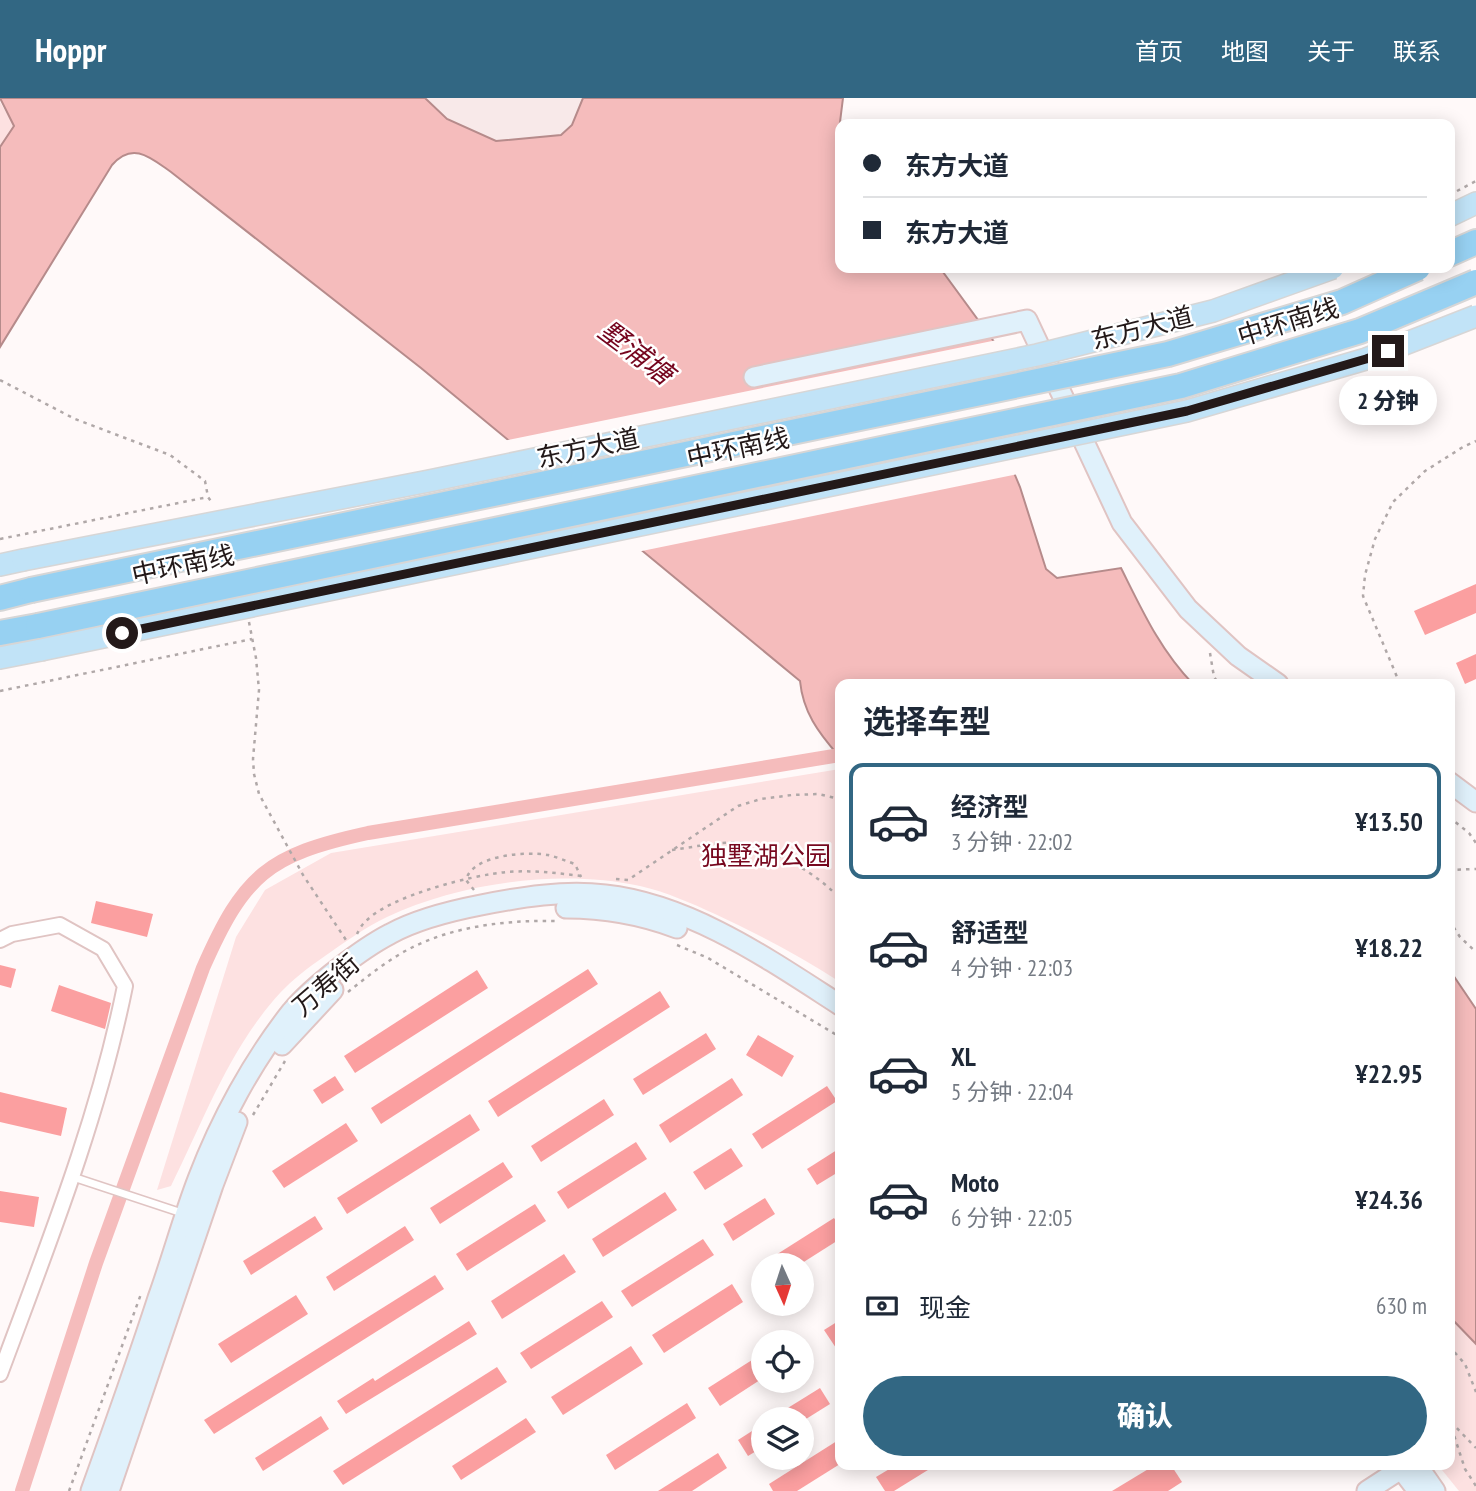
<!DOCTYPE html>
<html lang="zh">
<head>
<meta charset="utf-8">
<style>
	body { margin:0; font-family:"PT Sans Narrow","Noto Sans SC",sans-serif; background:#f6f6f7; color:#1f2937; height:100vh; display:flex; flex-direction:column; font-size:26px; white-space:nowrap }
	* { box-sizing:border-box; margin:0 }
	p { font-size:23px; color:#747a83 }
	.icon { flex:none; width:38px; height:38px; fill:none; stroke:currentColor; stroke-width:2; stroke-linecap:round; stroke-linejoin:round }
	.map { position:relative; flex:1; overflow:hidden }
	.sheet { position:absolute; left:835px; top:581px; width:620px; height:791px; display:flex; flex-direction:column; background:#fff; border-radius:14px; box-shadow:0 4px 18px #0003 }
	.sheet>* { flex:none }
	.hud { position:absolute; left:835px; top:21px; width:620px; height:154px; border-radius:14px; box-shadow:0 4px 18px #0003; display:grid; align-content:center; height:154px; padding:0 28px; background:#fff }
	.needle { width:46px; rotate:177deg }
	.buttons { position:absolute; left:751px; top:1155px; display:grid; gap:14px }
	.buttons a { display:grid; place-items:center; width:63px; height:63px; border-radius:50%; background:#fff; box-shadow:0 4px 18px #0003; font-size:35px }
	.end { position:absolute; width:32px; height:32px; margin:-16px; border:9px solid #231919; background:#fff; box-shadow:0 0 0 4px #fff }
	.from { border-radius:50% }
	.bubble { position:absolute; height:49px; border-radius:24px; background:#fff; box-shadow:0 4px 18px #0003; font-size:23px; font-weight:800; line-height:49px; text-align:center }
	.hud b { display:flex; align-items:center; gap:24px; height:66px; font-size:26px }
	.hud b+b { border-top:2px solid #e0e1e3 }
	.hud i { width:18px; height:18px; background:#1f2937 }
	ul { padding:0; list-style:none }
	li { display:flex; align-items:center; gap:21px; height:116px; margin:0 14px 10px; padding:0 14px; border:4px solid transparent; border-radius:14px }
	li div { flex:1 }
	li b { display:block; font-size:26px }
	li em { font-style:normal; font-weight:800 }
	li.current { border-color:#326783 }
	li>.icon { width:63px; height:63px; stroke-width:1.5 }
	h2 { padding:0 28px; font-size:32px; line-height:84px }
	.pay { display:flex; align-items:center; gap:18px; height:77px; padding:0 28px; font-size:26px }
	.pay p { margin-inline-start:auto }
	.button { display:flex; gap:14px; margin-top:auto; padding:14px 28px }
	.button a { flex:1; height:80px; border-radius:42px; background:#326783; color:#fff; font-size:28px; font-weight:800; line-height:80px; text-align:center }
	header { display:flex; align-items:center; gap:42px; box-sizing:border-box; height:98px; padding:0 35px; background:#326783; color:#fff }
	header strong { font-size:33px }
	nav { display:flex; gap:38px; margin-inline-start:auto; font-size:24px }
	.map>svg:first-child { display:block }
	.built { fill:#f8e9e9 }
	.green { fill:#fde1e1 }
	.water { fill:#f5bcbc; stroke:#b68b8b; stroke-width:2 }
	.pier { fill:#fff9f9 }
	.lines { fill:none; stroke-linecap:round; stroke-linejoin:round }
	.canal { stroke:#f5bcbc; stroke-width:14 }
	.building { fill:#fb9fa0 }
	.lane-casing { stroke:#e0c4c3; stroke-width:10 }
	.street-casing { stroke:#e0c4c3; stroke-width:18 }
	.secondary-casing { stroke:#e0c4c3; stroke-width:23 }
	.primary-casing { stroke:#d7d6d6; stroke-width:24 }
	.highway-casing { stroke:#d7d6d6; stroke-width:28 }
	.path { stroke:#b0a8a8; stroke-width:2.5; stroke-dasharray:3.5 5; stroke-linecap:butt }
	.lane { stroke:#fff; stroke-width:7 }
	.street { stroke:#fff; stroke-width:14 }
	.secondary { stroke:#e0f1fb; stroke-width:19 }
	.primary { stroke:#c1e3f7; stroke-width:21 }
	.highway { stroke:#97d1f2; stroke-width:24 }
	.primary-bridge-casing { stroke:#d7d6d6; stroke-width:24; stroke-linecap:butt }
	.highway-bridge-casing { stroke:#d7d6d6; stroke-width:28; stroke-linecap:butt }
	.primary-bridge { stroke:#c1e3f7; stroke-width:21 }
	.highway-bridge { stroke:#97d1f2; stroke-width:24 }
	.route { stroke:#231919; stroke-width:9 }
	.labels { text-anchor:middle; stroke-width:5; stroke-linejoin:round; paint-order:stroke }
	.street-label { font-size:26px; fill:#231919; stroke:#fff }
	.park-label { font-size:26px; fill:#77081f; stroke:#fff }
	.water-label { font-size:28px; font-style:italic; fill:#75051e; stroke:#fff }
</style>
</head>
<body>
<header>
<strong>Hoppr</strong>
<nav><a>首页</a><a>地图</a><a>关于</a><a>联系</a></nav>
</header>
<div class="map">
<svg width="1476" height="1393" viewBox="0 0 1476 1393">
	<rect width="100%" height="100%" fill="#fff9f9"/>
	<path class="built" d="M425,0H583L572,27L561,37L496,43L447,21Z"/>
	<g class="green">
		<path d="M0,4L14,28L0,49Z"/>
		<path d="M840,671V884C800,858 758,836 715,816C691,805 666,794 640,788C560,771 461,784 387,819C364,830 345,844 325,858C309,869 292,882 280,895C229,951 204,1022 171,1088L157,1092L236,839L265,792L331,755Z"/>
		<path d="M1449,1153L1476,1179V1393H1459L1438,1367H1449Z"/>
	</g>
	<g class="water">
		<path d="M0,0H425L447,21L496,43L561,37L572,27L583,0H843L839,32L840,170H940L1014,271L934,282L945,343L1004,351L1020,389L1046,471L1057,480L1121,470C1142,512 1160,552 1193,586H840V658L838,657C818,634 803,614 800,583L421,270L171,74C151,60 133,43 112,67L0,249V49L14,28Z"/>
		<path d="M1449,871L1476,911V1246L1449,1218Z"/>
	</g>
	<path class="pier" d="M997,242L1017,269L1016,274L938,285L948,340L1005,347L1018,376L637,454L503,343Z"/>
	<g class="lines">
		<path class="canal" d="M22,1393L96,1165L203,870C244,777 267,757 368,735L840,657"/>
	</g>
	<g class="building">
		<path d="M1476,486V515L1425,537L1414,513Z"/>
		<path d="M1476,556V581L1465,586L1456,565Z"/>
		<path d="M96,803L153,816L147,839L91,825Z"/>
		<path d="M0,867L16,871L11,890L0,887Z"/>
		<path d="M588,871L598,886L381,1026L371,1010Z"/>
		<path d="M477,872L488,890L355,975L344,958Z"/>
		<path d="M59,887L111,905L105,931L51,913Z"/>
		<path d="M660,893L670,909L498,1019L488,1003Z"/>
		<path d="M706,935L716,951L643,997L633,981Z"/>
		<path d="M758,937L794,958L782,979L746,957Z"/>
		<path d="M335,978L344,992L322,1006L313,992Z"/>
		<path d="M732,980L743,997L670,1045L659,1027Z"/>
		<path d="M827,988L837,1003L762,1051L752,1036Z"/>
		<path d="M0,994L67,1010L61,1038L0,1024Z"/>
		<path d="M604,1001L614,1017L541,1064L531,1048Z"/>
		<path d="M470,1016L480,1032L347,1116L337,1100Z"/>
		<path d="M346,1025L358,1043L284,1090L272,1073Z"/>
		<path d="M636,1044L647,1061L568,1111L557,1094Z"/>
		<path d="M731,1050L743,1068L705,1092L693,1074Z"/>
		<path d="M840,1050V1073L817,1087L807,1071Z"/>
		<path d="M503,1064L513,1079L440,1126L430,1110Z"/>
		<path d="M0,1093L39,1099L34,1129L0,1124Z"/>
		<path d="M665,1094L677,1112L603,1159L592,1141Z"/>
		<path d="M765,1100L775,1116L733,1143L723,1126Z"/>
		<path d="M535,1106L546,1123L467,1173L456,1156Z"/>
		<path d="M315,1118L323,1131L251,1177L243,1163Z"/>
		<path d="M834,1120L840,1129V1141L799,1167H760Z"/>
		<path d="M405,1128L414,1142L334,1193L326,1179Z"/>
		<path d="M703,1141L714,1157L632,1209L621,1193Z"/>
		<path d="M564,1156L576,1174L502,1221L491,1203Z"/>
		<path d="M435,1177L444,1191L214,1336L204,1322Z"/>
		<path d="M732,1186L743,1204L664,1255L652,1237Z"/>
		<path d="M296,1197L308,1216L231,1265L218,1246Z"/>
		<path d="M602,1203L613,1219L531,1271L520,1255Z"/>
		<path d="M840,1222V1256L824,1232Z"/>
		<path d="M469,1223L477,1236L346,1316L337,1303L373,1280L375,1283Z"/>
		<path d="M631,1248L643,1266L563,1317L551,1299Z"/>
		<path d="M763,1255V1280L720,1308L708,1290Z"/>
		<path d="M497,1269L507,1284L343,1387L333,1373Z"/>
		<path d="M820,1290L830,1306L806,1321H770Z"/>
		<path d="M687,1305L696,1320L615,1372L606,1357Z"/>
		<path d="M321,1318L329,1331L263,1373L255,1360Z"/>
		<path d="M526,1320L536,1334L461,1382L452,1368Z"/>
		<path d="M763,1326V1349L748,1358L738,1342Z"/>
		<path d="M840,1341V1366L797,1393H773L769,1386Z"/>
		<path d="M718,1355L727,1370L692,1393H658Z"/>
		<path d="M896,1367H936L894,1393H885L876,1379Z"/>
		<path d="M1155,1367H1171L1182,1384L1168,1393H1112Z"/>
	</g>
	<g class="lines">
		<g class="lane-casing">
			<path id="lane" d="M73,1079L185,1116"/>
		</g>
		<g class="street-casing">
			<path id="street" d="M0,842L12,836L60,827L103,851L125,888C98,1022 47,1149 0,1276"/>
		</g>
		<g class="secondary-casing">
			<g id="secondary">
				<path d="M754,279L1027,222L1122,425L1188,511L1238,558L1278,586"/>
				<path d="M1449,684L1476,704"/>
				<path d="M566,810C605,810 640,816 677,830"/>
				<path d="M282,947L333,892"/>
				<path d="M1398,1367L1418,1393"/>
				<path d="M1417,1367L1435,1393"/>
				<path d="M91,1393C114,1329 137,1265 158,1200C172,1161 183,1120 198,1081C220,1023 253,962 292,913C312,889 361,851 390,836C417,821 450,813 481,807C521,799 565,792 605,797C690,806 770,862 840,907"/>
				<path d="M109,1393L213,1087L237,1024"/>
				<path d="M1367,1393L1407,1367"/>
			</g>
		</g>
		<g class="primary-casing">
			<g id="primary">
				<path d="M1449,118L1476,105"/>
				<path d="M0,467L23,462"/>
				<path d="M0,560L41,552"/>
			</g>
		</g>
		<g class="highway-casing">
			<g id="highway">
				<path d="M1449,156L1476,144"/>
				<path d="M0,500L31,492"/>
				<path d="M0,535L38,528"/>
			</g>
		</g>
		<g class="path">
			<path d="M1457,93L1476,83"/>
			<path d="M0,282L75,321L170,357L205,383L208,399L213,406"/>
			<path d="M0,441L208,399"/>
			<path d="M249,524L256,560L259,592L253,661L254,676L259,696L303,777L348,845"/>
			<path d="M1210,555L1214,579L1219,586"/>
			<path d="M1400,586L1363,498L1365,477L1375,441L1393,404L1425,373L1463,349L1476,343"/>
			<path d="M0,593L252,541"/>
			<path d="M1449,719L1469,735L1476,745"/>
			<path d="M672,752C695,749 719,743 742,745C771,748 822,779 840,801"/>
			<path d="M1449,772L1476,771"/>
			<path d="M616,781L628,782L738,708L761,701L792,697L818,696L840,701"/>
			<path d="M474,792L466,782C472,757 526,753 548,757C557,759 566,763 575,766L581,779"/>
			<path d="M1449,822L1460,839L1476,854"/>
			<path d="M357,836C359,832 362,826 366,823C390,798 472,777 507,774C532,772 556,775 582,778"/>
			<path d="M677,847L708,860L840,939"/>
			<path d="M348,894C368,878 389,861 411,850C454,828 508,822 555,823"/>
			<path d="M253,1017L285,963"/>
			<path d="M1449,1248L1465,1266L1476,1294"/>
			<path d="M1449,1322L1465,1371L1476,1388"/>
			<path d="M1451,1324L1476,1350"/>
			<path d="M69,1393L141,1196"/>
		</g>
		<use href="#lane" class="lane"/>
		<use href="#street" class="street"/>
		<use href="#secondary" class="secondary"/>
		<use href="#primary" class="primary"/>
		<use href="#highway" class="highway"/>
		<g class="primary-bridge-casing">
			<g id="primary-bridge">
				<path d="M23,462L429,383L1037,257L1213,213L1333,170"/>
				<path d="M41,552L1187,313L1366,261L1476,218"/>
			</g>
		</g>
		<g class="highway-bridge-casing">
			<g id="highway-bridge">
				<path d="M31,492L1168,256L1342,204L1418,170"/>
				<path d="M38,528L1181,288L1360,233L1476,184"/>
			</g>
		</g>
		<use href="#primary-bridge" class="primary-bridge"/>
		<use href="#highway-bridge" class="highway-bridge"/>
	</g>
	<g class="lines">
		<path class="route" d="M122,535L1187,313L1366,261L1388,253"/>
	</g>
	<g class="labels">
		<g class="street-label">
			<text transform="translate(1288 224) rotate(-17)" y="9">中环南线</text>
			<text transform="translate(1142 230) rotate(-14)" y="9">东方大道</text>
			<text transform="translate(588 350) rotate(-12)" y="9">东方大道</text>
			<text transform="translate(738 350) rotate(-12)" y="9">中环南线</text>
			<text transform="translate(183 467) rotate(-12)" y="9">中环南线</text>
			<text transform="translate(326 887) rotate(-41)" y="9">万寿街</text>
		</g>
		<g class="park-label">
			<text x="766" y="767">独墅湖公园</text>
		</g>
		<g class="water-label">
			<text transform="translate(636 254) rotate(37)" y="10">墅浦塘</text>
		</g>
	</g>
</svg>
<div class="buttons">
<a><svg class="needle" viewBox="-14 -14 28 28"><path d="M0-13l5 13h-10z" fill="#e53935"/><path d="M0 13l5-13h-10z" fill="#747a83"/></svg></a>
<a><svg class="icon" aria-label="locate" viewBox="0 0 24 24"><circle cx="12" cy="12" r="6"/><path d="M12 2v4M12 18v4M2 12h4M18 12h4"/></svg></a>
<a><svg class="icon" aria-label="layers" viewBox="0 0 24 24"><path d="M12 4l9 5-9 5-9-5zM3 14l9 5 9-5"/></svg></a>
</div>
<i class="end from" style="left:122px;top:535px"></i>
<i class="end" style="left:1388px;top:253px"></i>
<div class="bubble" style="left:1339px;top:278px;width:98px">2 分钟</div>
<div class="hud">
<b><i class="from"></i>东方大道</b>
<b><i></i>东方大道</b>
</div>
<section class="sheet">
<h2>选择车型</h2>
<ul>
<li class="current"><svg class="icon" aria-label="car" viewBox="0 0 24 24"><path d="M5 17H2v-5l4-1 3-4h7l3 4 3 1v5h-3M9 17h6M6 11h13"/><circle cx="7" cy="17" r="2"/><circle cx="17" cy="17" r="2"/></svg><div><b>经济型</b><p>3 分钟 · 22:02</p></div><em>¥13.50</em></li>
<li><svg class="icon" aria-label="car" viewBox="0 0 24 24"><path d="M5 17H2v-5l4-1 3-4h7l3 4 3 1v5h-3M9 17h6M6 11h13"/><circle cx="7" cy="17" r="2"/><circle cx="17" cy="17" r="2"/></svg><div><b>舒适型</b><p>4 分钟 · 22:03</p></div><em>¥18.22</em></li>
<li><svg class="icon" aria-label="car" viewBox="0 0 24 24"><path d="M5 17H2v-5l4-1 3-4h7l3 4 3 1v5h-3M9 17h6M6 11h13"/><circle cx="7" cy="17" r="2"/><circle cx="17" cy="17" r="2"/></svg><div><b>XL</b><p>5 分钟 · 22:04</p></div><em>¥22.95</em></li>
<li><svg class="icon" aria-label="car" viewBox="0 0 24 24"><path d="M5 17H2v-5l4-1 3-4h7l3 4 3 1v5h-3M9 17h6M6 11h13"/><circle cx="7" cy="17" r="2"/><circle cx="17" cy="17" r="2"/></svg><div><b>Moto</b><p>6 分钟 · 22:05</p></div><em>¥24.36</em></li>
</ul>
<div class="pay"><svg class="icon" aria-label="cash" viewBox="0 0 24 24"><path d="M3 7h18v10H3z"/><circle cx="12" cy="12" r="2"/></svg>现金<p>630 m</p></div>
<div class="button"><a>确认</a></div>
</section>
</div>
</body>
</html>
